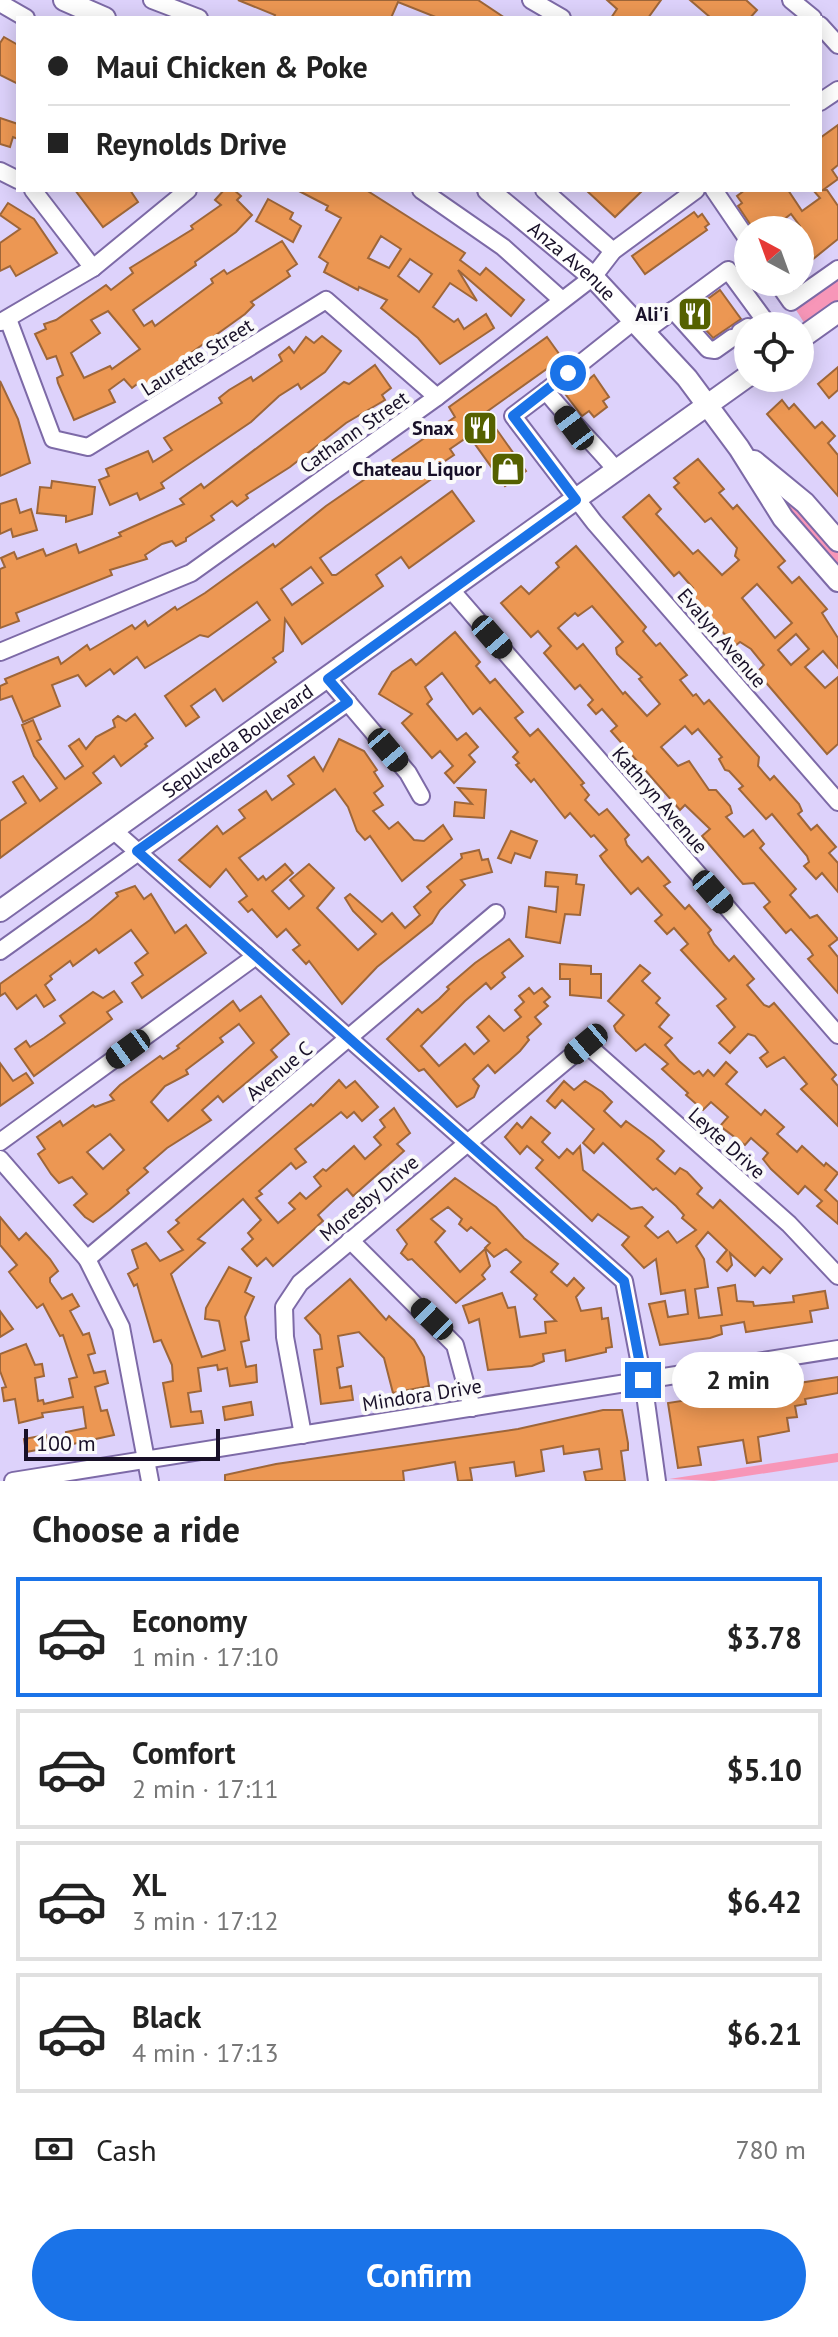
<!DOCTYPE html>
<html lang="en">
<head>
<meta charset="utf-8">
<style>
	body { margin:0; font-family:"PT Sans",sans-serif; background:#f2f2f2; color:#222; height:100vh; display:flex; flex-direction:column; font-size:30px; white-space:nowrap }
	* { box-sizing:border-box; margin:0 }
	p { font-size:26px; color:#767676 }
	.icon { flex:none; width:44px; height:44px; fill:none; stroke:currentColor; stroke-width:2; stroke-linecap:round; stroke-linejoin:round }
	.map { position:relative; height:1481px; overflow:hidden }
	.sheet { display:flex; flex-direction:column; background:#fff; flex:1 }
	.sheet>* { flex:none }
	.top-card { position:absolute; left:16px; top:16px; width:806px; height:176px; border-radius:0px; box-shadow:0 4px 20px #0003; display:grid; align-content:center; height:176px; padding:0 32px; background:#fff }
	.needle { width:52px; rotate:319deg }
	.tools { position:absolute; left:734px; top:216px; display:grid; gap:16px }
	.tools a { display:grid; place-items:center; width:80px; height:80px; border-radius:50%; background:#fff; box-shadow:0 4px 20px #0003; font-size:40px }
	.scale { position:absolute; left:24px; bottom:20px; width:196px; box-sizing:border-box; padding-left:8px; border:4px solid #181028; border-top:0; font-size:22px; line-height:28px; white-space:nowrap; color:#181028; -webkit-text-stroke:6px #fafafa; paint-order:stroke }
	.end { position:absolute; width:36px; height:36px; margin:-18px; border:10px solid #1a73e8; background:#fff; box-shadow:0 0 0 4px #fff }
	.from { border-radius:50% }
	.bubble { position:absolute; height:56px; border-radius:28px; background:#fff; box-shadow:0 4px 20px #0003; font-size:26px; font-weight:600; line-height:56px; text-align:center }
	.car { position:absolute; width:24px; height:48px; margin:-24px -12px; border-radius:10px; box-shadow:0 0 6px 2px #0007; background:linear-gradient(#222 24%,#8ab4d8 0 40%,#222 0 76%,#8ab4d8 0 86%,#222 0) }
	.top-card b { display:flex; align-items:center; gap:28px; height:76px; font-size:30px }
	.top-card b+b { border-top:2px solid #e0e0e0 }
	.top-card i { width:20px; height:20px; background:#222 }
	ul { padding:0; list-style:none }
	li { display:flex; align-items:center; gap:24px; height:120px; margin:0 16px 12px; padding:0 16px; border:4px solid #e0e0e0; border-radius:0px }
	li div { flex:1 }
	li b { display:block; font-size:30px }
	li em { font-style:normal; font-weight:600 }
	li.current { border-color:#1a73e8 }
	li>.icon { width:72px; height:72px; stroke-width:1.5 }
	h2 { padding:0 32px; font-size:36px; line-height:96px }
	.pay { display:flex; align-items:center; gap:20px; height:88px; padding:0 32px; font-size:30px }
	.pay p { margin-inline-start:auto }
	.button { display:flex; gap:16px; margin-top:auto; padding:16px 32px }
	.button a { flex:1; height:92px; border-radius:48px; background:#1a73e8; color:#fff; font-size:32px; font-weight:600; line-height:92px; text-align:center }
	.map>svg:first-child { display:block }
	.green { fill:#f796b8 }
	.building { fill:#ec9753; stroke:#9e6639; stroke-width:2; fill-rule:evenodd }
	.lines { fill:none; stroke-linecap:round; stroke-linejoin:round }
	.minor-casing { stroke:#7d6aa7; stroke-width:20 }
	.major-casing { stroke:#7d6aa7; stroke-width:24 }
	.minor { stroke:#fff; stroke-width:16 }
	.major { stroke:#fff; stroke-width:20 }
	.route { stroke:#1a73e8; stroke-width:10 }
	.labels { text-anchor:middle; stroke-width:8; stroke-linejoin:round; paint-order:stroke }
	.street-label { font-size:20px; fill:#181028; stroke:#fafafa }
	.poi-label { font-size:20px; font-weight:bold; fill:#181028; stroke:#fafafa; text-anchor:end }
</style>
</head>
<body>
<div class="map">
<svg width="838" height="1481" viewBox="0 0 838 1481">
	<rect width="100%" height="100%" fill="#ddd2fb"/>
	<g class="green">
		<path d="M838,269V312L810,332L791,302Z"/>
		<path d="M739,448L838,541V581Z"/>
		<path d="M838,1453V1462L714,1481L669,1479Z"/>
	</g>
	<g class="building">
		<path d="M238,0H478L505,18H438L398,2L391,18H274L275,15Z"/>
		<path d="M607,0H661L648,18H611L617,9Z"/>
		<path d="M690,0H746L757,10L750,18H711Z"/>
		<path d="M4,37L18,45V84L0,75V43Z"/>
		<path d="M0,118L18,124V139L13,137L10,147L0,144Z"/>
		<path d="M838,125V165L832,170L838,179L823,190H827L838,206V239L807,264L800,254V226L791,214L770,230H754L738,206L742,203L737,196L745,190H788L802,211L820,198L813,190H820V138Z"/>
		<path d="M75,190H130L138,202L103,227Z"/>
		<path d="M224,190H234L241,196L237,200L252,215L236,232L195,262L196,265L133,310L144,326L152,321L155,326L213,283L211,279L224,270L227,274L282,241L297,264L287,271L290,276L251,302L254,305L245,314L145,386L141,381L132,388L124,379L109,390L115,402L74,420L58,383L57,378L63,375L56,356L47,359L35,334L46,329L44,324L56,320L106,285L111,290L133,273L130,268L193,229L191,226L221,205L215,200ZM108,311L140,349L112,369L110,366L84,378L71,353L100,333L91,320Z"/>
		<path d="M297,190H366L465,253L460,260L480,275L486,268L524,300L511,316L458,270L477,301L450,283L433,307L454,322L458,319L464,329L486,314L494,328L440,364L418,338L381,308L387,300L359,287L358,290L324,272L328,263L319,257L341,218L326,210L328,206ZM381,236L401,249L389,268L368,258ZM410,259L432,274L419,292L398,276Z"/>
		<path d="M586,190H643L615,217Z"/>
		<path d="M268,199L293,213L290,219L301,226L293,242L256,221Z"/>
		<path d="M8,203L34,219L57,253L16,276L10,266L0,271V243L20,229L0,215Z"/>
		<path d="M694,212L698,217L702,214L709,224L705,227L707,230L645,274L632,256Z"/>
		<path d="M720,290L741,319L713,338L690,312Z"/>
		<path d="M322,336L341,351L325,372L301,389L298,384L279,396L251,422L161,483L164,488L140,500L137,493L110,505L99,480L109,476L106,469L148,451L153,462L172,450L164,438L222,403L219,398L229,390L251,377L253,381L282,361L279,355L289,347L294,353L306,337L314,343Z"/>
		<path d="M547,337L562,358L485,413L526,471L505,486L469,436L450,449L454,455L436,467L440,473L320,558L332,575H336L452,491L474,521L409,568L401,557L376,575L383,586L302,644L285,619L283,651L273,658L276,662L223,701L215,689L191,706L199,717L186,726L165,696L270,620L257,602L208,637L200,635L145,668L137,657L114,674L110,669L86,686L78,675L52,685L60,706L23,722L12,696L0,700V686L7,683L5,679L58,657L61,664L87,645L90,650L132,625L135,629L145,621L148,626L175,607L177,610L205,593L273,544L275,547L326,506L455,417L449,407ZM311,567L323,583L292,605L281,589Z"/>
		<path d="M375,365L391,388L382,395L385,400L346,423L290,467L246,495L248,498L237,506L232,501L211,516L214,520L186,538V541L176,546L172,541L162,544L145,555L147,559L110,570L112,575L16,613L19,621L0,628V569L5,567L1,558L14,552L17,559L43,549L46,556L76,544L79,553L121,536L119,533L130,528L184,504L180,499L201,484L204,488L344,382L349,384Z"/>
		<path d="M838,367V390L829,398L818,384Z"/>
		<path d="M584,375L588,380L594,375L609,397L603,401L607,407L594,417L589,411L582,416L566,395L574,390L571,385Z"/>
		<path d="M0,381L18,419L30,463L0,476Z"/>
		<path d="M782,400L789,409L794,404L815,428L822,422L835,436L828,443L838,455V496L767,414Z"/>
		<path d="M698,459L724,489L719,493L733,509L737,505L785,561L778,567L792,583L799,577L827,609L822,613L838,638V668L823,651L805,667L825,688L838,677V744L827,754L757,672L764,665L751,649L740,642L735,646L688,593L693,588L679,572L674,576L623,517L649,495L661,509L656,514L670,529L693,554L698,550L722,575L739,560L735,556L737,548L711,518L705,522L674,487L679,483L674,478ZM757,584L792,623L775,638L742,598ZM796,634L809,649L791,665L778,650Z"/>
		<path d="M52,481L95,487L92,514L66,522V516L37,513L40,487L51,488Z"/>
		<path d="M16,499L20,513L31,509L37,530L13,537L11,529L0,534V504Z"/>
		<path d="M576,546L646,627L643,631L656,646L660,643L687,675L680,680L693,696L696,694L704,704L709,700L759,757L758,766L770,780L774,776L799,804L802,811L798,814L811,830L817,825L836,847L829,853L838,863V892L822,873L816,879L804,866L809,862L807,856L772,814L766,819L739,789L743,786L729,771L725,770L719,759L722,757L698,729L692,734L685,726L661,747L678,766L689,761L709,790H716L730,806L732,813L726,817L744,837L753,830L764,844L760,848L796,889L790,895L810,918L817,915L838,939L829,946L838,957V993L808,959L813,955L810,950L791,929L786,933L764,907L770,902L754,883L743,884L702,836L710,829L685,805L680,810L611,731L617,726L602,709L596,714L588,705L593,700L580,685L575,689L544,653L551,646L538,631L531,637L501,603L521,586L529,594L559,567L556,563ZM592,606L623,642L616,648L617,654L642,677L639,679L660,704L647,716L625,692L623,694L583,644L577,649L558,628L575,613L578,616Z"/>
		<path d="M455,632L480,662L476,666L490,683L495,679L523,712L515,718L530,736L538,729L584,783L581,785L589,795L585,800L599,815L607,809L629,835L625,839L627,845L642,862L648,857L670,882L664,886L685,909L689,905L711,930L708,933L714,944L729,961L734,956L754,979L747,985L764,1005L769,1007L774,1003L836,1075L832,1079L838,1086V1126L801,1089L807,1084L784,1057L767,1067L760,1058L768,1052L755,1036L748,1034L730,1053L719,1043L735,1027L717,1006L726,999L681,950L688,944L674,928L667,934L655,921L662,915L638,888L631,894L604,862L600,856L607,850L594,835L591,837L570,813L565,818L534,779L531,782L516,765L519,763L513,757L518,752L480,708L473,714L442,673L425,687L432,699L427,704L457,740L466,733L478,747L469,755L475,762L454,783L445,773L453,766L440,751L432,758L402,723L412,714L379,694L392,672L411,659L416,665Z"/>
		<path d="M135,714L153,738L145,744L147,746L121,766L114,756L93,773L101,783L0,858V821L26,803L13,782L23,776L40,801L57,788L34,756L22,725L33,720L41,739L37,741L65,779L83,766L69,746L79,739L86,749L96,737L115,727L113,720L118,716L126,721Z"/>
		<path d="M339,739L364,751L377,770L374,772L383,786L374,793L383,805L373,811L389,829L398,822L414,840L424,841L443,825L452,839L402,881L370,836L365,840L357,831L348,807L335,789L239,858L258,880L263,876L266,880L285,864L293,873L272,891L289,909L304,896L290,880L309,864L334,888L317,908L358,950L376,934L353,911L345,898L350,894L382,922L392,913L405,928L420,915L414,907L431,892L427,887L462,858L461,854L479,850L482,860L488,859L492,872L461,880L465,885L440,910L432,923L377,967L342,1004L309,961L306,964L293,950L300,945L286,929L277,937L252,909L248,912L239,902L247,896L226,869L210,887L179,860L217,826L223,834L245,818L239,810L266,791L272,800L294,784L288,776L314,757L323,771Z"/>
		<path d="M458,788L486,790L484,818L454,816L455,802L472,804Z"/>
		<path d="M511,831L537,841L530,858L515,853L511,863L498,858Z"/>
		<path d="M546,872L577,875L576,884L584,885L580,915L565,914L560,943L526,937L529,907L556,912L558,887L545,886Z"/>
		<path d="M135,886L144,899L151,894L175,933L186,925L206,953L142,998L132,983L143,975L135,963L148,953L131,930L99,953L96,949L73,966L70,961L50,976L52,979L45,985L55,1000L44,1007L36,995L17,1009L5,993L0,996V984L90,920L118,896L116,893Z"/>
		<path d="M509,939L523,956L502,973L505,977L491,989L486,983L465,1001L421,1046L439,1066L465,1044L474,1054L489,1041L477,1027L489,1016L504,1031L521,1017L515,1010L524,1002L519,996L529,988L534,994L542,988L550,997L544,1002L548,1006L535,1017L541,1024L527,1037L529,1040L520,1051L495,1073L488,1065L473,1079L479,1086L474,1097L457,1107L424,1069L419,1071L387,1039L418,1009L422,1013L439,999L449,989L447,987L475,963Z"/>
		<path d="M560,964L591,966V974H601V998L570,995V979H560Z"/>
		<path d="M640,965L650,973L642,981L660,998L656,1003L669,1015L659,1027L672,1038L665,1045L679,1061L694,1074L699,1071L703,1076L708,1070L714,1076L726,1062L737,1072L726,1084L761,1115L765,1110L784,1127L777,1134L797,1152L802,1146L824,1166L826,1163L838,1173L825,1190L838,1202V1224L817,1206L822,1201L805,1186L798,1194L771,1169L763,1159L768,1153L751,1138L745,1145L720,1126L728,1117L711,1102L703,1110L686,1095L688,1093L662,1069L668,1064L648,1047L645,1044L636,1051L616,1031L614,1026L624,1015L608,1001Z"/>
		<path d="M114,991L122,1002L107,1012L112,1019L34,1076L15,1049L26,1041L30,1047L44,1038L65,1023L60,1016L93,992L103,998Z"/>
		<path d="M261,996L289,1034L271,1050L277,1057L223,1102L218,1096L202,1110L211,1120L167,1148L144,1168L148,1172L127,1190L129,1193L109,1210L93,1222L85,1217L74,1205L87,1194L72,1177L59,1183L51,1174L38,1154L45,1149L37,1137L60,1121L63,1126L93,1105L95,1107L114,1100L110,1095L120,1085L160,1056L163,1059L179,1048L177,1046L233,1001L240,1011ZM239,1024L254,1043L168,1121L151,1102L165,1086L188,1074L186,1070L223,1042L220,1038ZM110,1134L124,1150L103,1169L87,1152Z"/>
		<path d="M0,1063L13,1081L26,1073L33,1083L0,1106Z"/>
		<path d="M339,1080L346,1088L355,1081L378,1107L362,1121L354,1112L347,1118L341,1112L295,1149L306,1162L296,1169L291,1163L259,1191L262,1194L256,1198L278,1223L295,1209L289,1203L300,1193L306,1199L321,1186L314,1177L323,1169L326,1171L354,1146L365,1159L381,1145L374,1137L385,1127L380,1120L394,1108L410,1133L397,1144L404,1151L353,1196L347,1189L334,1200L318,1215L323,1221L273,1266L266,1258L257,1266L242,1249L253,1239L248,1233L261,1220L243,1199L198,1239L205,1243L171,1274L202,1357L225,1350L219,1321L205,1319L206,1308L229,1267L251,1278L245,1292L254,1297L245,1317L249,1340L241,1342L246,1367L256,1365L257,1382L230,1386L227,1368L218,1370L217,1365L198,1368L201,1391L188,1393L191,1412L201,1411L203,1423L171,1427L163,1383L173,1381L172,1365L161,1340L154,1342L137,1284L134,1286L128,1274L138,1268L132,1250L146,1243L160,1261L183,1250L168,1232L179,1223L176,1220L311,1104L313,1106Z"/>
		<path d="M564,1081L574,1090L585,1081L602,1092L612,1102L604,1111L621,1127L626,1121L653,1141L664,1151L657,1159L675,1174L680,1168L687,1172L702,1188L697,1194L713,1208L720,1200L782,1259L770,1273L763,1267L755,1276L730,1253L732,1265L727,1271L717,1262L727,1250L708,1232L696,1246L704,1259L708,1287L695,1289L699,1318L722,1315L718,1288L735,1285L737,1301L753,1302L754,1306L794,1302L793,1296L825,1291L828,1308L810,1311L812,1322L746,1332L744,1322L721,1326L722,1334L710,1338L660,1345L649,1304L665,1301L668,1317L688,1314L685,1290L661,1294L656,1259L644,1268L622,1245L629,1237L598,1214L592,1221L536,1168L543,1160L527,1146L520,1154L505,1137L517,1123L522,1128L531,1117L550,1133L542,1142L559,1158L567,1149L573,1154L580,1146L583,1170L631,1209L642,1207L653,1217L645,1226L658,1238L668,1231L677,1243L696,1230L682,1218L684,1215L676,1206L656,1188L653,1190L603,1143L594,1153L583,1143L594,1129L562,1100L555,1108L547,1101Z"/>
		<path d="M455,1178L496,1207L524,1238L558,1264L551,1272L567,1286L574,1278L584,1288L576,1297L581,1311L601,1308L602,1319L608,1318L612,1347L606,1348V1352L566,1361L565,1350L543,1354L544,1361L532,1366L488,1370L479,1319L469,1323L463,1306L502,1293L508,1308L515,1307L520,1337L546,1333L545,1322L556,1321L534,1299L537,1295L511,1272L521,1262L506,1249L494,1257L485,1248L490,1243L471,1227L467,1231L459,1224L462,1219L448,1207L431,1219L445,1231L435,1242L460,1272L485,1249L490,1266L482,1275L485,1279L456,1303L412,1259L408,1260L401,1253L407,1244L397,1230Z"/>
		<path d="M0,1217L19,1240L26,1233L50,1259L58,1271L50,1278V1282L62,1299L72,1294L79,1306L70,1311L83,1335L89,1333L95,1353L88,1355L94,1373L105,1371L108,1383L95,1387L101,1411L107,1410L114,1435L68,1445L66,1432L86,1428L83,1407L42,1413L43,1417L19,1423L15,1399L4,1401L2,1388L6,1387L0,1371V1354L26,1344L35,1365L42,1364L44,1376L35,1378L38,1401L43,1400L44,1404L73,1397L69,1379L77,1377L63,1335L60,1336L43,1304L37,1308L9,1272L17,1265L0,1245Z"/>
		<path d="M350,1279L386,1320L389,1316L414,1340L424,1357L429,1386L393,1393L384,1358L359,1332L338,1336L343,1366L337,1368L340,1388L351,1386L353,1400L321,1404L314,1350L322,1349L320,1335L305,1318Z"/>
		<path d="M0,1311L13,1329L0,1337Z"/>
		<path d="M838,1377V1393L805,1399L806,1404L795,1406L797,1417L787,1418L789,1431L758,1437L761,1461L747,1463L743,1440L698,1447L701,1465L678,1468L668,1403Z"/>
		<path d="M251,1402L253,1415L225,1420L223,1407Z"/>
		<path d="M603,1410H622L628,1443V1450L621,1451L625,1481H586L584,1472L602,1469L599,1449L564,1454L563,1446L541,1450L544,1471L516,1476L514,1462L470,1468L472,1480L458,1481L455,1462L403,1471L404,1481H225V1475L276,1464L518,1429Z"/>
		<path d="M46,1435L48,1448L26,1452L24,1439Z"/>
	</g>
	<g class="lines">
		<g class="minor-casing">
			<g id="minor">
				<path d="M152,0L199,18"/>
				<path d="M531,0L562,18"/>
				<path d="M791,0L813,18"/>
				<path d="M0,3L26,18"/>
				<path d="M820,25L838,45"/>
				<path d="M820,102L838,90"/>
				<path d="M0,171L18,180"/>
				<path d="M33,190L93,268"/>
				<path d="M421,190L503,247L562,300"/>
				<path d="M544,190L613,251"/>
				<path d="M714,190L748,240"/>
				<path d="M777,282L791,302L838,269"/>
				<path d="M673,310L708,349L715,350L732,338"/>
				<path d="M8,319L53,439L88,447L326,300L437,397"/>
				<path d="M1,322L93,268L188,190"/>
				<path d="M644,332L728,270L769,326"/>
				<path d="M740,332L748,327"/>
				<path d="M546,391L513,416L594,522L838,802"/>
				<path d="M617,471C593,442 569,420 546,391L634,321"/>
				<path d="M452,591L838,1035"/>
				<path d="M0,652L191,573L437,397L593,277L613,251L696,190"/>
				<path d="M328,679L408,773L421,796"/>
				<path d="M113,830L624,1281L643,1380L657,1481"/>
				<path d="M0,951L348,702"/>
				<path d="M0,1142L256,956"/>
				<path d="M0,1159L87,1259L121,1327L150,1481"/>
				<path d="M350,1240L455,1345L472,1408"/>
				<path d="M87,1259L496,913"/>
				<path d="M303,1435L285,1337L284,1307L300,1283L586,1044L789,1224L838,1276"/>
				<path d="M13,1481L838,1349"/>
			</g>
		</g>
		<g class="major-casing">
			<g id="major">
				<path d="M64,0L105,18"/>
				<path id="s1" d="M488,190L593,277L687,378L739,448L783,518L838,581"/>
				<path d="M800,339L838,312"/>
				<path d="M754,461L805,503L838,541"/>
				<path id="s2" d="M0,911L748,376"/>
			</g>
		</g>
		<use href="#minor" class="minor"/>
		<use href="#major" class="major"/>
	</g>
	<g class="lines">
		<path class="route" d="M568,373L513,416L576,500L328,679L348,702L137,851L624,1281L643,1380"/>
	</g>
	<defs>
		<g id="restaurant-square" transform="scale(1.8)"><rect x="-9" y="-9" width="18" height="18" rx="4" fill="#556100" stroke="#fafafa"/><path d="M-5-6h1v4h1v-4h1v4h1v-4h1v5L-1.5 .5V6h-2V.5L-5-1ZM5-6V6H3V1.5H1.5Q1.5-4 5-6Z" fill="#fff"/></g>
		<g id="shop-square" transform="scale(1.8)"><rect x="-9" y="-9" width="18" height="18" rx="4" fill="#556100" stroke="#fafafa"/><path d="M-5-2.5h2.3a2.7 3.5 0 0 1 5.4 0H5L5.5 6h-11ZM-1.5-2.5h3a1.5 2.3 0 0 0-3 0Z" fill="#fff"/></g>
	</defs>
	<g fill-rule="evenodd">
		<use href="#restaurant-square" x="695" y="314"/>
		<use href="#restaurant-square" x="480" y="428"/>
		<use href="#shop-square" x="508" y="469"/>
	</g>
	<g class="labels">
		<g class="street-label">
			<text dy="7" stroke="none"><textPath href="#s1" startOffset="110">Anza Avenue</textPath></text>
			<text transform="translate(197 357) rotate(-32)" y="7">Laurette Street</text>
			<text transform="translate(354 432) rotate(-35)" y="7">Cathann Street</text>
			<text transform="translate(722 638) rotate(49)" y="7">Evalyn Avenue</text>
			<text dy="7" stroke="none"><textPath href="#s2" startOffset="292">Sepulveda Boulevard</textPath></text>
			<text transform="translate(660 800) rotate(49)" y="7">Kathryn Avenue</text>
			<text transform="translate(279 1071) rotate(-40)" y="7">Avenue C</text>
			<text transform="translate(727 1143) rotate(42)" y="7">Leyte Drive</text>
			<text transform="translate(369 1198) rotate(-40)" y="7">Moresby Drive</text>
			<text transform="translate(422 1395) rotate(-9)" y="7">Mindora Drive</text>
		</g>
		<g class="poi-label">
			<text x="669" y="321">Ali'i</text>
			<text x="454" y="435">Snax</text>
			<text x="482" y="476">Chateau Liquor</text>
		</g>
	</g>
</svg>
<div class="tools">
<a><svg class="needle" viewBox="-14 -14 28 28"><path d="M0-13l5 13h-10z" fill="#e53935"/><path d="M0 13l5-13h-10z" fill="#767676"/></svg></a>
<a><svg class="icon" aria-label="locate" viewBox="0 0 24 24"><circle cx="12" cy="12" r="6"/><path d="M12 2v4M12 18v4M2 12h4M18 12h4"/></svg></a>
</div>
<div class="scale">100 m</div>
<i class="end from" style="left:568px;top:373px"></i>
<i class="end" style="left:643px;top:1380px"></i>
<div class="bubble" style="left:672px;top:1352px;width:132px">2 min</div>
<i class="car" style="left:574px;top:428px;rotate:323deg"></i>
<i class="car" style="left:492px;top:637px;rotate:139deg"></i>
<i class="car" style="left:388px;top:750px;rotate:140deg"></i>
<i class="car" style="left:713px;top:892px;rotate:139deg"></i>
<i class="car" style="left:586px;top:1044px;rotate:230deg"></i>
<i class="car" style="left:128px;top:1049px;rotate:234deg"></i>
<i class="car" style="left:432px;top:1319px;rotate:314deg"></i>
<div class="top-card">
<b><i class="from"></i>Maui Chicken &amp; Poke</b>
<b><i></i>Reynolds Drive</b>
</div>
</div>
<section class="sheet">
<h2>Choose a ride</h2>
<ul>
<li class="current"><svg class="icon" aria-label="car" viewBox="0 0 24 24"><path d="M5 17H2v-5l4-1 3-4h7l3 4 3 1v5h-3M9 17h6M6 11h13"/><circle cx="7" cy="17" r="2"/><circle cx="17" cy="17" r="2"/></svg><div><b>Economy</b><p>1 min · 17:10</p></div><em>$3.78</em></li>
<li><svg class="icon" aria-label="car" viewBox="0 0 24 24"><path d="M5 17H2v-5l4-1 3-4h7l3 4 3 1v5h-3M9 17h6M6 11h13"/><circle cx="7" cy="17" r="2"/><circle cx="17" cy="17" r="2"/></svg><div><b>Comfort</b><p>2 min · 17:11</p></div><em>$5.10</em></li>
<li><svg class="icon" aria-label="car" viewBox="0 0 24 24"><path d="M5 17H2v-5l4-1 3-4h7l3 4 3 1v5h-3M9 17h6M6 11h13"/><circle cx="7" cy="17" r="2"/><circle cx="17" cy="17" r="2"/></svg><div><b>XL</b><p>3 min · 17:12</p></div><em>$6.42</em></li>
<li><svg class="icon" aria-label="car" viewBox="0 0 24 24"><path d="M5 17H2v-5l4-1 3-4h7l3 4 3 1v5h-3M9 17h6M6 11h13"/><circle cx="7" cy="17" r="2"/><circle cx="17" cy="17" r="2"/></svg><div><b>Black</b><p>4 min · 17:13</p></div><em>$6.21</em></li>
</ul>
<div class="pay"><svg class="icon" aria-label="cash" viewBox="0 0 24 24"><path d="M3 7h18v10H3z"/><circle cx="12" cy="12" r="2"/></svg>Cash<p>780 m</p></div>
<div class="button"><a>Confirm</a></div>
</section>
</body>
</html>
